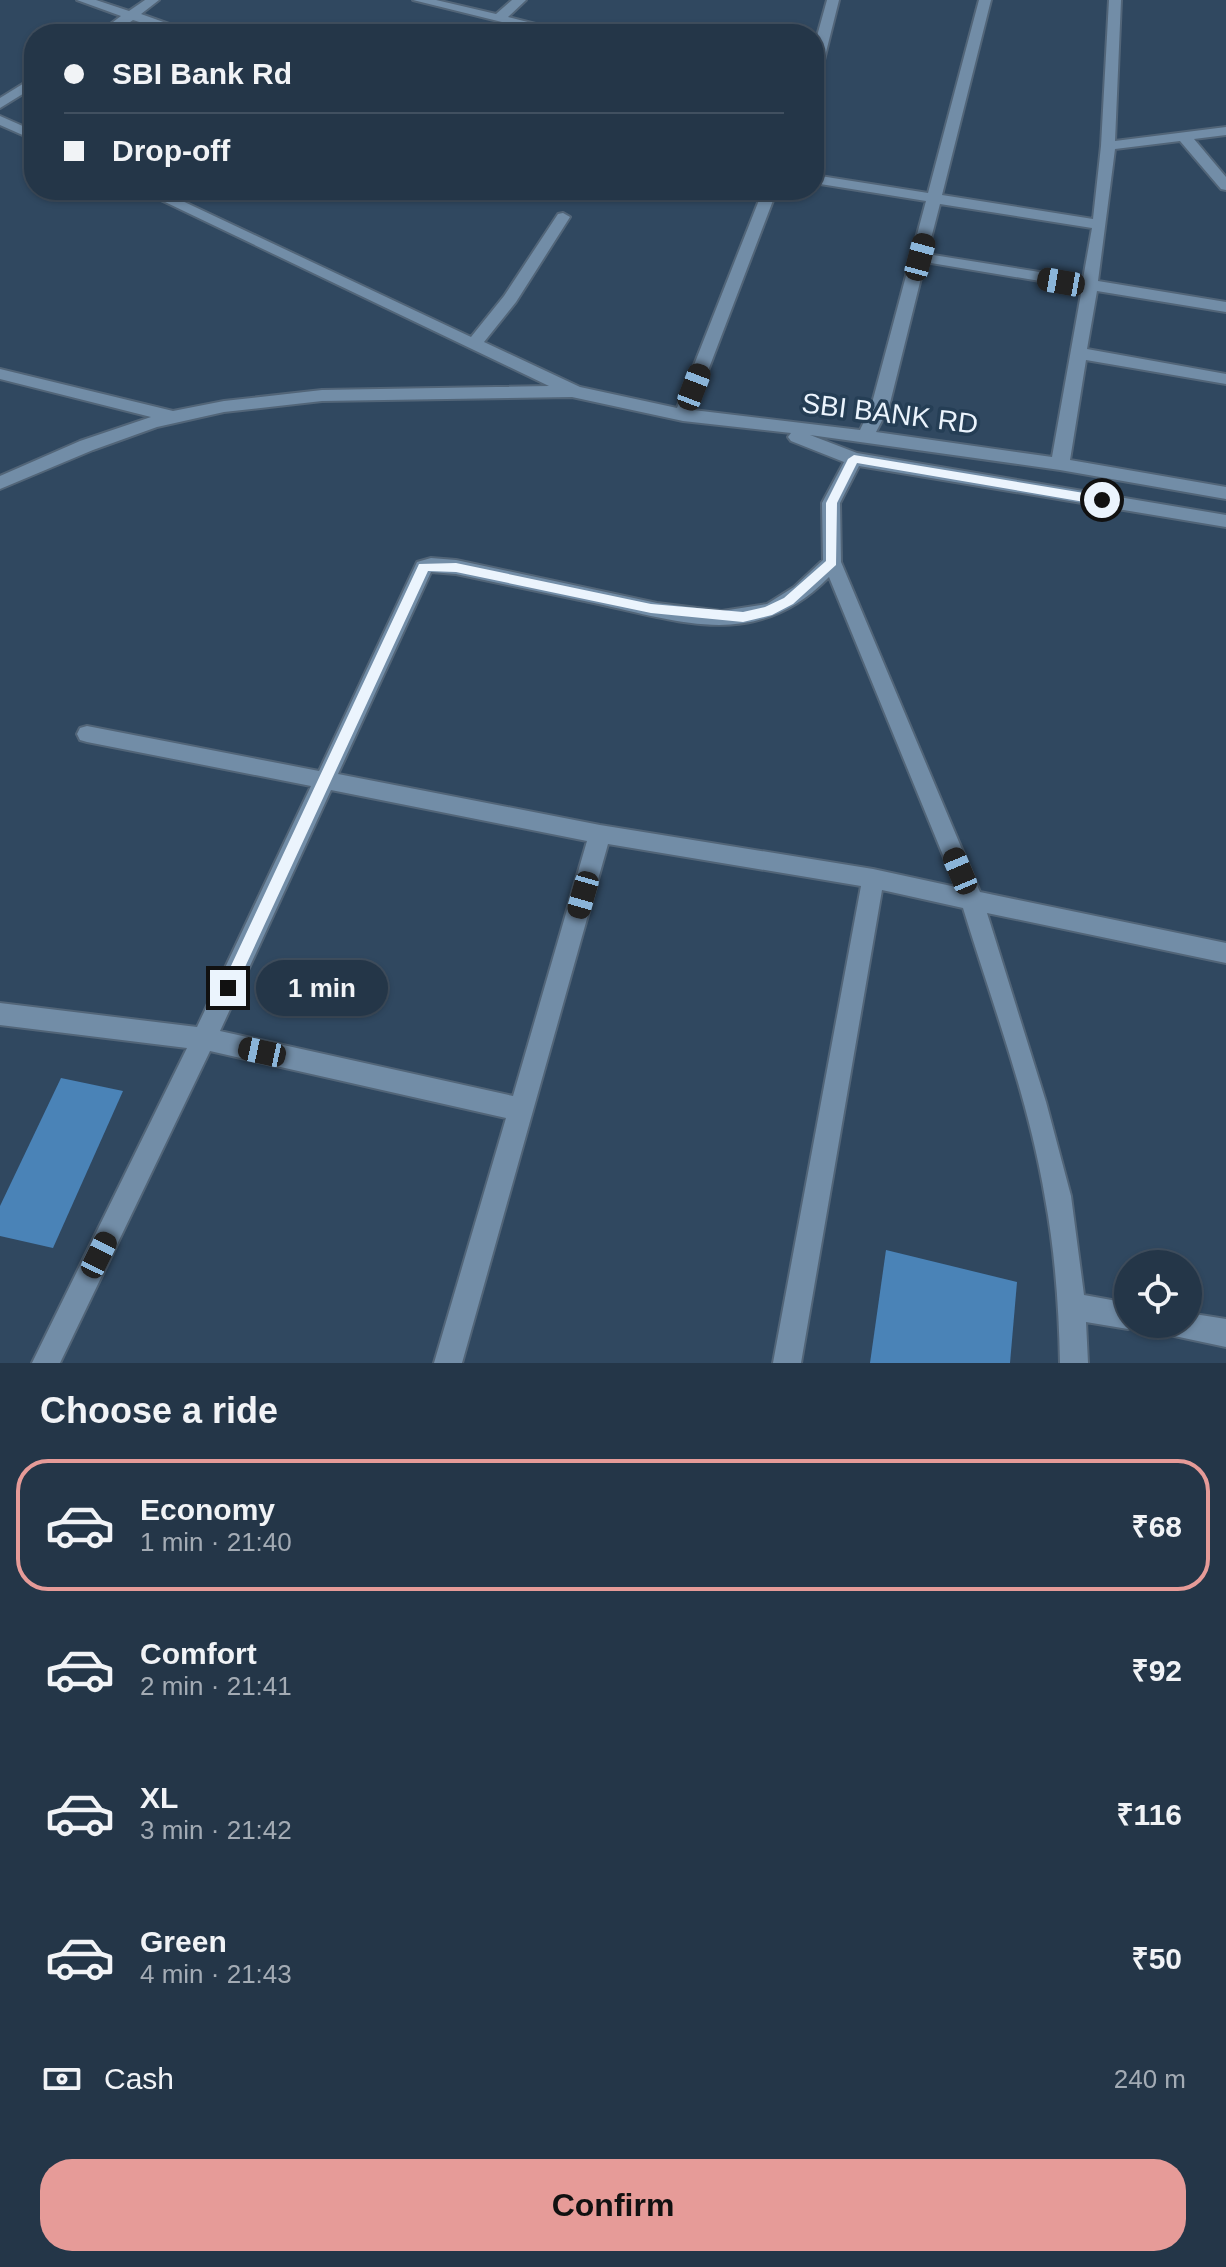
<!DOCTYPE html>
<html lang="en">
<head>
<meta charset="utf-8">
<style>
	body { margin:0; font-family:Arial,sans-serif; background:#2c3e4f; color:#f1f3f6; height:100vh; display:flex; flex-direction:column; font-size:30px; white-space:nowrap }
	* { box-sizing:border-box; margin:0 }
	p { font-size:26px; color:#a3abb4 }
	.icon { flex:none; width:44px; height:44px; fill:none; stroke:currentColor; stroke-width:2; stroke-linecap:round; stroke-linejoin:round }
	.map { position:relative; height:1363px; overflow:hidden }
	.sheet { display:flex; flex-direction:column; background:#243648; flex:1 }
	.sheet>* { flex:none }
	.top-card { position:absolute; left:24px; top:24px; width:800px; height:176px; border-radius:32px; box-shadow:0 2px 6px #0004,0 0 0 2px #415060; display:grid; align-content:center; height:176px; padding:0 40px; background:#243648 }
	.tools { position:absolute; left:1114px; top:1250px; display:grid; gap:16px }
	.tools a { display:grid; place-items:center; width:88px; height:88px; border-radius:50%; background:#243648; box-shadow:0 2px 6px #0004,0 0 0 2px #415060; font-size:40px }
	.end { position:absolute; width:36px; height:36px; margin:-18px; border:10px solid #ebf4fd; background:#111; box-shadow:0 0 0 4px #111 }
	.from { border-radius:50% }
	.bubble { position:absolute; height:56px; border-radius:28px; background:#243648; box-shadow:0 2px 6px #0004,0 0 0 2px #415060; font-size:26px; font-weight:600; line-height:56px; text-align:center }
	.car { position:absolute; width:24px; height:48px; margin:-24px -12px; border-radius:10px; box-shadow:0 0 6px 2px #0007; background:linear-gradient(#222 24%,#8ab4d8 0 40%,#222 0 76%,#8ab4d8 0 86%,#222 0) }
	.top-card b { display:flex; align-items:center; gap:28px; height:76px; font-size:30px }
	.top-card b+b { border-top:2px solid #415060 }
	.top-card i { width:20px; height:20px; background:#f1f3f6 }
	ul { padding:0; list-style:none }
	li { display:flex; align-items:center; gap:24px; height:132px; margin:0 16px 12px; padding:0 24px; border:4px solid transparent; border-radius:32px }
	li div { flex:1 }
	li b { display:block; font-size:30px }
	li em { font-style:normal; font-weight:600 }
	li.active { border-color:#e69b98 }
	li>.icon { width:72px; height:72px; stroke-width:1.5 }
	h2 { padding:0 40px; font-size:36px; line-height:96px }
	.pay { display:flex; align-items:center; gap:20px; height:88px; padding:0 40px; font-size:30px }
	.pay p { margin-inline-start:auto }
	.cta { display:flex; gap:16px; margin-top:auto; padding:16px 40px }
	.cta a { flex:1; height:92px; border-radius:32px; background:#e69b98; color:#111; font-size:32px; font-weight:600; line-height:92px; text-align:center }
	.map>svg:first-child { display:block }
	.building { fill:#4a83b7 }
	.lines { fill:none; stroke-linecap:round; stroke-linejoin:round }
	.minor-casing { stroke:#526578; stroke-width:4 }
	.minor { fill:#728da7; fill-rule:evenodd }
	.route { fill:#ebf4fd }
	.labels { text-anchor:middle; stroke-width:7; stroke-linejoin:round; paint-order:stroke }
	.street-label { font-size:28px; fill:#ebf4fd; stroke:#253e55 }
</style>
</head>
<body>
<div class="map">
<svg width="1226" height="1363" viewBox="0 0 1226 1363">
	<rect width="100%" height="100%" fill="#304860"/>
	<g class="building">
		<path d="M61,1078L123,1091L53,1248L0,1236V1206Z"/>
		<path d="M886,1250L1017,1282L1010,1363H870Z"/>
	</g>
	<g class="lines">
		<g class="minor-casing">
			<g id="minor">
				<path d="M77,0H96L129,11L145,0H159L141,14L197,34H177L133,20L113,34H97L121,16Z"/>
				<path d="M413,0H436L496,14L512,0H526L508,17L575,34H551Z"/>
				<path d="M827,0H839L821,72L814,76V47Z"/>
				<path d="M979,0H991L942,195L1093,219L1101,146L1109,0H1121L1115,141L1226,127V135L1194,139L1226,177V190L1221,189L1180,141L1115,149L1098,281L1226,302V312L1097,291L1087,349L1226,374V384L1086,360L1070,460L1226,487V499L1060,470L810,435L857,453L1226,515V527L859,466L840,503L841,562L980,892L1226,943V963L987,913L1046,1102L1071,1196L1084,1295L1128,1303V1324L1137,1325L1128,1329L1086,1322L1088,1363H1060C1059,1308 1055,1252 1045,1198C1029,1100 992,1003 963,908L882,890L801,1363H773L861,886L608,844L462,1363H434L506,1118L210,1051L60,1363H32L187,1048L0,1025V1003L197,1027L311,786L87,742L80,740L77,734L80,728L87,726L319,771L417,562L431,558L456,560L657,603L722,611L767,604L794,587L823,560L822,503L844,462L791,441L788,437L791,433L683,421L572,397L322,401L224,412L157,427L93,450L0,489V476L80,441L151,417L0,379V369L173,411L224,401L322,390L549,386L140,190H159L471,337L504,296L558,214L563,213L570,217L516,302L484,342L580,387L677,408L763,190H777L693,410L860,430L871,407L926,201L814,183V175L928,193ZM940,204L1092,228L1083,279L927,254ZM925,262L1082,288L1052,457L876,432L889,407ZM431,572L456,574C502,584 548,593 594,603C682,622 757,651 829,577L956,887L873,869L600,825L338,774ZM331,790L587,841L513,1096L220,1031Z"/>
				<path d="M34,77V87L0,108V98Z"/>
				<path d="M0,116L34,131V140L0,125Z"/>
				<path d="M1188,1313L1226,1319V1347L1165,1334L1162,1324H1188Z"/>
			</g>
		</g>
		<use href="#minor" class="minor"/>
	</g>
	<path class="route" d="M854,455L1102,496L1108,500L1102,505L857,463L837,503L836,565L793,604L772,615L743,622L651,613L456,572L428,571L233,993H223V983L419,564L456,563L651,604L743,612L765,607L784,598L826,561V503L848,459Z"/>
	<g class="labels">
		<g class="street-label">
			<text transform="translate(890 413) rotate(7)" y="10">SBI BANK RD</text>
		</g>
	</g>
</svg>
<div class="tools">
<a><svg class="icon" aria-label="locate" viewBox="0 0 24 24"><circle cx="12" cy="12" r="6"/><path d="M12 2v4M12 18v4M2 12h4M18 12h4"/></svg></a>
</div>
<i class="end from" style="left:1102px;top:500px"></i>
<i class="end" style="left:228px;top:988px"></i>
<div class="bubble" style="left:256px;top:960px;width:132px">1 min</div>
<i class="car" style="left:920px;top:257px;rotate:15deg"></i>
<i class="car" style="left:1061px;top:282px;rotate:280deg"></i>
<i class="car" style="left:694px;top:387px;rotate:21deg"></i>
<i class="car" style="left:960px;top:871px;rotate:337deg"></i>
<i class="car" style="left:583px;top:895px;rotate:196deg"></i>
<i class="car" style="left:262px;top:1052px;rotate:282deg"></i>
<i class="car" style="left:99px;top:1255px;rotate:26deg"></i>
<div class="top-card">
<b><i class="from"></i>SBI Bank Rd</b>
<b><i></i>Drop-off</b>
</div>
</div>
<section class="sheet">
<h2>Choose a ride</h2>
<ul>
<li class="active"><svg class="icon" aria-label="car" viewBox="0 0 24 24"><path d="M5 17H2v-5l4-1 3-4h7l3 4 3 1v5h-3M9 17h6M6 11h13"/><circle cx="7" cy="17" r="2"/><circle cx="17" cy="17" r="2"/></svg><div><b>Economy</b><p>1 min · 21:40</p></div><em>₹68</em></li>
<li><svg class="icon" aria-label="car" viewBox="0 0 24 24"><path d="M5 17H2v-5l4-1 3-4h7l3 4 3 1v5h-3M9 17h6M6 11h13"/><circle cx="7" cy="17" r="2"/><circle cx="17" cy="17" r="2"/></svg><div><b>Comfort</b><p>2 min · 21:41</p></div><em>₹92</em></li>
<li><svg class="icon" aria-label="car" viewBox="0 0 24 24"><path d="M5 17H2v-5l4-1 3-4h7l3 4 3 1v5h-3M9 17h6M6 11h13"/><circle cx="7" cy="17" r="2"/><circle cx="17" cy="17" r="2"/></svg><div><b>XL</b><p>3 min · 21:42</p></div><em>₹116</em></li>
<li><svg class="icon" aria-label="car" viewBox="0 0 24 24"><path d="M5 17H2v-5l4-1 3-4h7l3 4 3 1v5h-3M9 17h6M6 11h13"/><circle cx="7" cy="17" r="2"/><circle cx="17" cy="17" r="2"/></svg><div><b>Green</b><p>4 min · 21:43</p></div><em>₹50</em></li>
</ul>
<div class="pay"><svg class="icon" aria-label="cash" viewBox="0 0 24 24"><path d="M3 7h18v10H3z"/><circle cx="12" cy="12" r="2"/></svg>Cash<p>240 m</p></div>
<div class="cta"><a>Confirm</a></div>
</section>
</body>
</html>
